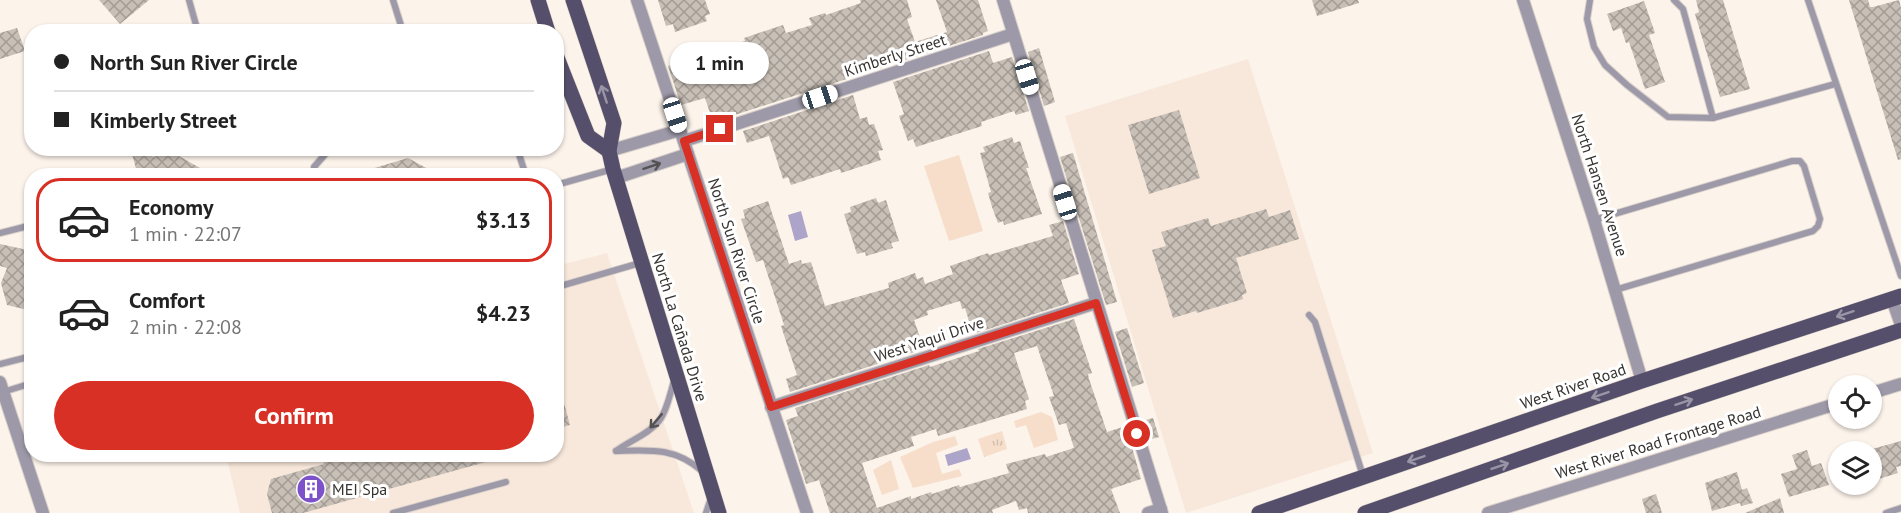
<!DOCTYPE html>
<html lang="en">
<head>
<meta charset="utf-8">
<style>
	body { margin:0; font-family:"PT Sans",sans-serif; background:#f6f6f6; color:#222; height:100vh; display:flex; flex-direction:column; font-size:22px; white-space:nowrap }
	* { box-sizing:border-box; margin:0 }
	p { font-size:20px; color:#767676 }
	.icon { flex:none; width:33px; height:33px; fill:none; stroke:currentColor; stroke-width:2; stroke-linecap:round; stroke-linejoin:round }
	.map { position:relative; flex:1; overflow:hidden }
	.details { position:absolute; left:24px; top:168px; width:540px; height:294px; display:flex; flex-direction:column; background:#fff; border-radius:24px; box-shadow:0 2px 4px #0004 }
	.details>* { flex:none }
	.guide { position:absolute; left:24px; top:24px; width:540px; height:132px; border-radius:24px; box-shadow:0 2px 4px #0004; display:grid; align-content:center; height:132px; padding:0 30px; background:#fff }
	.tools { position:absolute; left:1828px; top:375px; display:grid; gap:12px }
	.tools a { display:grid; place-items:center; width:54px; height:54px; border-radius:50%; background:#fff; box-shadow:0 2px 4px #0004; font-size:30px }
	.end { position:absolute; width:27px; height:27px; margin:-14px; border:8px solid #d93025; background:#fff; box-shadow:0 0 0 3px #fff }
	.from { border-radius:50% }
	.bubble { position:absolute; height:42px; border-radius:21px; background:#fff; box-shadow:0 2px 4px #0004; font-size:20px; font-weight:700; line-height:42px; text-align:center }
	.car { position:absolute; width:18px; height:36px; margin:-18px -9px; border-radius:8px; box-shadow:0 0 4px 2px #0007; background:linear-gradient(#fff 24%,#345 0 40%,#fff 0 76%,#345 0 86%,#fff 0) }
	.guide b { display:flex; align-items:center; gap:21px; height:57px; font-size:22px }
	.guide b+b { border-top:2px solid #e0e0e0 }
	.guide i { width:15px; height:15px; background:#222 }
	ul { padding:10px 0 0; list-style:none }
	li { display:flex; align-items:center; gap:18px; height:84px; margin:0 12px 9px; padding:0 18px; border:3px solid transparent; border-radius:24px }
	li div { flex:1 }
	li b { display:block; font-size:22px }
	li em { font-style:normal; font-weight:700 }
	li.on { border-color:#d93025 }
	li>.icon { width:54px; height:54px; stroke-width:1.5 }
	.action { display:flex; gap:12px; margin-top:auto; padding:12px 30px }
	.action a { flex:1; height:69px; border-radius:36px; background:#d93025; color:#fff; font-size:24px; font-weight:700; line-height:69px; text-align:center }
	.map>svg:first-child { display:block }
	.built { fill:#f8e8db }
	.green { fill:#f6decb }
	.park { fill:url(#park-tufts) }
	.water { fill:#ada4c9 }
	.building { fill:url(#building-cross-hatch); fill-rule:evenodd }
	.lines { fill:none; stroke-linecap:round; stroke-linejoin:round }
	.service-casing { stroke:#d8d0c9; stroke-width:8 }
	.minor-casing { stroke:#d8d0c9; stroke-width:14 }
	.primary-casing { stroke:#d8d0c9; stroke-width:16 }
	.service { stroke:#9d99a9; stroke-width:6 }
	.minor { stroke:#9d99a9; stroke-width:12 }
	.primary { stroke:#564f6b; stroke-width:15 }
	.oneway { stroke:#9a95a6 }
	.oneway2 { stroke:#555254 }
	.route { stroke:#d93025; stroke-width:8 }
	.labels { text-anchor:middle; stroke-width:6; stroke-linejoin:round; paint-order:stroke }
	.street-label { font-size:16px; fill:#363330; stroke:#fff }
	.poi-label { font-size:16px; fill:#363330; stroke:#fff; text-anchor:start }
</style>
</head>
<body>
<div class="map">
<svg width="1901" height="513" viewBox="0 0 1901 513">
	<defs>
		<pattern id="park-tufts" width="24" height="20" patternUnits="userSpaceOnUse" patternTransform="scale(1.5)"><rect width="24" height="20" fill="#f6decb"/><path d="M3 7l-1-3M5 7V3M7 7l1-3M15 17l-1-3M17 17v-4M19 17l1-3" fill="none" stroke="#d4bfaf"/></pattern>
		<pattern id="building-cross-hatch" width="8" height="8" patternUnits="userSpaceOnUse" patternTransform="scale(1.5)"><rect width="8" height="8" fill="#c8bfb7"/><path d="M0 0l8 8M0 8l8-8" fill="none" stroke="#a39c95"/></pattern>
	</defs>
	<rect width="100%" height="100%" fill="#fcf3eb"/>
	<g class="built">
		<path d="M1248,59L1373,453L1186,513L1065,116Z"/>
		<path d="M607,253L694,513H240L226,455L556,454L557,266Z"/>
	</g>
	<g class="green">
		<path d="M959,155L983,231L949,241L924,166Z"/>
		<path d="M1041,412L1052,417L1058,440L1034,448L1026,425L1016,428L1014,421Z"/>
		<path d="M955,436L958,445L936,453L942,474L959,469L962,476L913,488L900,457L933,442Z"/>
		<path d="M891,460L899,489L882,495L873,470Z"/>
	</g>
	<path class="park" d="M1002,431L1007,449L984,457L978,439Z"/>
	<g class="water">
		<path d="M801,211L808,237L795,241L788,215Z"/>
		<path d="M967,448L971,459L948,466L945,455Z"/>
	</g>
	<g class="building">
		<path d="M99,0H149L120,24Z"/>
		<path d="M658,0H705L710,14L705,16L707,21L675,32L673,24L666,26Z"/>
		<path d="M860,0H907L912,17L907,19L915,42L947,32L936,0H978L988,31L983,33V35L713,122L705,98L681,105L668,66L695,59L694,56L745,41L744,38L783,25L786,33L812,25L809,18L825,13L826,15L861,3Z"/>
		<path d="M1312,0H1358L1359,3L1317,16Z"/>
		<path d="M1696,0H1723L1750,89L1720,97L1695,14L1699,12Z"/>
		<path d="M1849,0H1868L1870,7H1873L1899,0L1901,8V159L1898,160Z"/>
		<path d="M1644,1L1655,33L1649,35L1665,82L1645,89L1629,42L1626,43L1621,28L1613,31L1607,14Z"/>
		<path d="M17,28L25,51L0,59V33Z"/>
		<path d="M1039,48L1055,102L1044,106L1028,52Z"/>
		<path d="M989,51L993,63L1012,57L1029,111L1016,115L1014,111L981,122L982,126L916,147L913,139L908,141L899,116L904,114L893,82Z"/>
		<path d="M853,95L860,119L867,117L869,125L874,124L883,150L878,151L881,160L841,173L840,169L791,185L788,177L783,179L769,136L747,143L743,131Z"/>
		<path d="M1179,110L1200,178L1149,194L1128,125Z"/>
		<path d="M1012,137L1014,143L1020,141L1029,168H1026L1042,214L1004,225L1003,221L998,223L992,207L988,193L991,192L980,153L985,152L983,147Z"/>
		<path d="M151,148L153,157L172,152L214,176H138L132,154Z"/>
		<path d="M1073,153L1117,302L1106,305L1060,157Z"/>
		<path d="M408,158L441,176H361V172Z"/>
		<path d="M876,198L878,203L886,200L899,241L891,243L893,248L866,256L865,252L857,254L844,214L851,212L850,207Z"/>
		<path d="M768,201L789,264L801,260L802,264L811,262L825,306L889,288L888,283L915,273L917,279L923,277L925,284L953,274L950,266L988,253L989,255L1053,236L1049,225L1063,221L1079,274L1061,280L1069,303L973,334L965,308L962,309L960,301L927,311L928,315L914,320L924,349L790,392L786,379L797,375L781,326L784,325L763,260L756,262L741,219L745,218L743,210Z"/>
		<path d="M1266,209L1269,217L1290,210L1299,239L1236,258L1247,293L1242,295L1243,299L1197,313L1196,311L1173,318L1152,250L1166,246L1161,232L1208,218L1211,226Z"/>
		<path d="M0,244L32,251V311L7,305L1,283L7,268L0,266Z"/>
		<path d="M1074,319L1092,373L1088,374L1089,379L1107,432L1126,426L1141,479L1111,489L1120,513H1028L1027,508L1019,510L1016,501L992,510L993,513H830L819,480L806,484L786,420L798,416L795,408L929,365L930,367L979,351L978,349ZM1037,346L1054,396L1049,397L1059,425L1066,423L1074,448L1046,457L1045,454L1006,464L1009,473L960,487L959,485L932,494L931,492L911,499V496L877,508L862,463L914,446L911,437L936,429L938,436L1027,409L1025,401L1029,399L1014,353Z"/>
		<path d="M1127,328L1144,383L1132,387L1115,332Z"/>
		<path d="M556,389H560L570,425L556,429Z"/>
		<path d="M1153,418L1159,437L1148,440L1142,421Z"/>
		<path d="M1901,441V466L1896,467L1898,473L1872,481V449Z"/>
		<path d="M1807,450L1812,466L1821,463L1829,485L1789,497L1781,474L1797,469L1792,455Z"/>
		<path d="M321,454H500V458L303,513H272L267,494L271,479L324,464Z"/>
		<path d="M1737,472L1742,490L1747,488L1753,503L1741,506L1740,503L1712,511L1705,483Z"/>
		<path d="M1656,494L1662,513H1646L1642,499Z"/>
		<path d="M1780,498L1784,513H1745Z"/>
	</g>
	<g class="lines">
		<g class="service-casing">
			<g id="service">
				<path d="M189,0L198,32"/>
				<path d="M393,0L403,32"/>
				<path d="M1590,0L1587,19L1594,47L1605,65L1627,85L1668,117L1713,118L1835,84"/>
				<path d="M1674,0L1683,9L1713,118"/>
				<path d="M1808,0L1901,276"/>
				<path d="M517,148L526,176"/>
				<path d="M316,176L314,167L328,151L335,148"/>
				<path d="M556,185L613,169"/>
				<path d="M1594,220L1792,161H1800L1804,166L1820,219L1818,226L1813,231L1615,290"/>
				<path d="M0,233L32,225"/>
				<path d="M564,285L640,263"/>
				<path d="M1309,315L1315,322L1363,476"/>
				<path d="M0,364L32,356"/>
				<path d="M3,392L32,383"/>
				<path d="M616,451C629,441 649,434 659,421C667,411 670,394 674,381"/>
				<path d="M616,451C650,450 675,447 702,471"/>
				<path d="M393,513L506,482"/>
				<path d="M706,513L711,498"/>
				<path d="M1886,513L1901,508"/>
			</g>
		</g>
		<g class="minor-casing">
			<g id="minor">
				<path d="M637,0L807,513"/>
				<path d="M1003,0L1162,513"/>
				<path d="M1523,0L1594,220L1642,381"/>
				<path d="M684,141L1013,34"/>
				<path d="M609,151L680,130"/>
				<path d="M616,178L688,154"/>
				<path d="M1892,299L1901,325"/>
				<path d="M0,382L43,513"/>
				<path d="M1872,393L1901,384"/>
				<path d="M771,407L1096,303"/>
				<path d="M1148,513L1161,509"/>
				<path d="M1488,513L1839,403"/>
			</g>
		</g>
		<g class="primary-casing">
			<g id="primary">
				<path d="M538,0L548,32"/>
				<path d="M573,0L614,123L609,151L613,169L719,513"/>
				<path d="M556,55L588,136L609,151"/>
				<path d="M1259,513L1642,381L1901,296"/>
				<path d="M1365,513L1657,411L1901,330"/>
			</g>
		</g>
		<use href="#service" class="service"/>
		<use href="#minor" class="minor"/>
		<use href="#primary" class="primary"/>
	</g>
	<defs><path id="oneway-shaft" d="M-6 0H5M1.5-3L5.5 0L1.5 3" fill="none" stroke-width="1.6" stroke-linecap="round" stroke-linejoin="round" transform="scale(1.5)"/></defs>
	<g class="oneway">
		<use href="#oneway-shaft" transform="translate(604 94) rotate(-108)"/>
		<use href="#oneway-shaft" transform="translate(1845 314) rotate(162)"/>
		<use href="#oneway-shaft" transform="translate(1600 395) rotate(161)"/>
		<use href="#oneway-shaft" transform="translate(1684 402) rotate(-18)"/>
		<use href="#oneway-shaft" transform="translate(1416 459) rotate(161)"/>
		<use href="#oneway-shaft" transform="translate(1500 466) rotate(-19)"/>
	</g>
	<g class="oneway2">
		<use href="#oneway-shaft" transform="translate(652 166) rotate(-18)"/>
		<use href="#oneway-shaft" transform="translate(656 421) rotate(130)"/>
	</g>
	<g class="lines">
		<path class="route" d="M720,129L684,141L771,407L1096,303L1137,434"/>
	</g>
	<defs>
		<g id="building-disc" transform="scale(1.5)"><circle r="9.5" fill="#7c51ca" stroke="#fff"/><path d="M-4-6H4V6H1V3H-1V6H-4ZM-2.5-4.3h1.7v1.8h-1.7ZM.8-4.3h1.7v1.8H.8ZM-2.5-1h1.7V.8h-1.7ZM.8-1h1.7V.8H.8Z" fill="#fff"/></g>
	</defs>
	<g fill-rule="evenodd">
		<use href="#building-disc" x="311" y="489"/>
	</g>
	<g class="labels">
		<g class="street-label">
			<text transform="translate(895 55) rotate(-18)" y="6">Kimberly Street</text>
			<text transform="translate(1600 185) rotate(72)" y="6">North Hansen Avenue</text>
			<text transform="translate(737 251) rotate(72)" y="6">North Sun River Circle</text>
			<text transform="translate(680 327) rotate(73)" y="6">North La Cañada Drive</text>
			<text transform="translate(929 339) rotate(-18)" y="6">West Yaqui Drive</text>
			<text transform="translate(1573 386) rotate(-19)" y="6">West River Road</text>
			<text transform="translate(1658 442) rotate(-17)" y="6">West River Road Frontage Road</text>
		</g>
		<g class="poi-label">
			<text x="332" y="495">MEI Spa</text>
		</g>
	</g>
</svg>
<div class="tools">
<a><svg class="icon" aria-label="locate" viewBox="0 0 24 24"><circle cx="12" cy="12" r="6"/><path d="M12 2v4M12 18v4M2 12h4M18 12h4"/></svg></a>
<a><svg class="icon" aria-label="layers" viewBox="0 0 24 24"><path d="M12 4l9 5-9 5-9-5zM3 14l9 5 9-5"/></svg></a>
</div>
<i class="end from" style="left:1137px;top:434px"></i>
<i class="end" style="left:720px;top:129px"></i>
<div class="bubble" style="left:670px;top:42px;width:99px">1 min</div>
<i class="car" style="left:1027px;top:77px;rotate:163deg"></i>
<i class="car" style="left:820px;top:97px;rotate:72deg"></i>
<i class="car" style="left:675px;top:115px;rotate:162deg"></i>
<i class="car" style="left:1065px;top:202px;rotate:343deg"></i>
<div class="guide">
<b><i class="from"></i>North Sun River Circle</b>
<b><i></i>Kimberly Street</b>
</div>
<section class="details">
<ul>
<li class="on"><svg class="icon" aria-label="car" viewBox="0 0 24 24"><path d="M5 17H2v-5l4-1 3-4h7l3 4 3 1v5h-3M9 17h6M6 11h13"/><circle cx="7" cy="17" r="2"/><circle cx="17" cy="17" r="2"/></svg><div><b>Economy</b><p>1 min · 22:07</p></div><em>$3.13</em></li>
<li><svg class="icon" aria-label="car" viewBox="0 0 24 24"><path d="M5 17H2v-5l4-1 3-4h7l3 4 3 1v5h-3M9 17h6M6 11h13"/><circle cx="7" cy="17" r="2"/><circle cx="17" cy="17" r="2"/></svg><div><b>Comfort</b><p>2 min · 22:08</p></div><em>$4.23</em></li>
</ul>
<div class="action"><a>Confirm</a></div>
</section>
</div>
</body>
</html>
